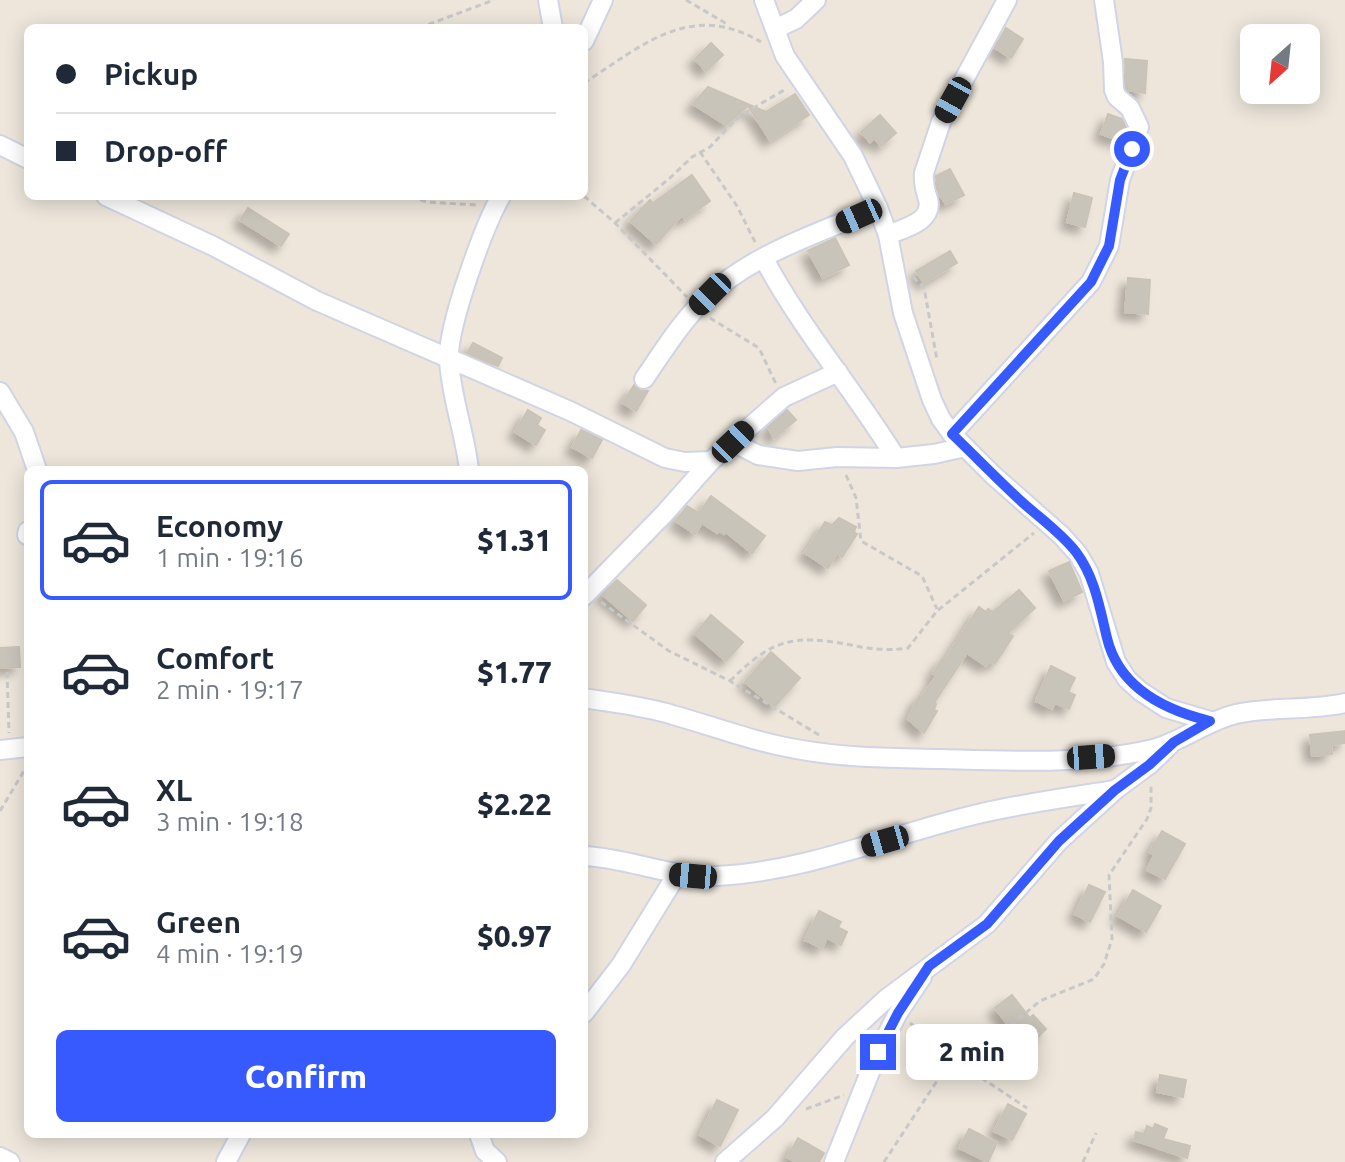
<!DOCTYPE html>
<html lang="en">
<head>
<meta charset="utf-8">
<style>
	body { margin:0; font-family:Ubuntu,sans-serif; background:#f6f6f7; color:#1f2937; height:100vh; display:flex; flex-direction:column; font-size:30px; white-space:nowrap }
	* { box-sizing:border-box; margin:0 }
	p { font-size:26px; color:#747a83 }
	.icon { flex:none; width:44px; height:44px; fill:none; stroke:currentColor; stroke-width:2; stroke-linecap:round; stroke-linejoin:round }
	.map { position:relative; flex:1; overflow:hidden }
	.panel { position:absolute; left:24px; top:466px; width:564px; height:672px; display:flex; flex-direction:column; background:#fff; border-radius:12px; box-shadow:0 4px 20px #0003 }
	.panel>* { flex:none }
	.banner { position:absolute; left:24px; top:24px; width:564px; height:176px; border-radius:12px; box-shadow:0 4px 20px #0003; display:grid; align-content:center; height:176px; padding:0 32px; background:#fff }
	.needle { width:52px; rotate:207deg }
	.tools { position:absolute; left:1240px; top:24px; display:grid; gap:16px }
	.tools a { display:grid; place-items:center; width:80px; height:80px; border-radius:12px; background:#fff; box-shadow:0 4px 20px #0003; font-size:40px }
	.end { position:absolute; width:36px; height:36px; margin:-18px; border:10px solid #375aff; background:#fff; box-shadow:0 0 0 4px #fff }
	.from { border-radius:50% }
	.bubble { position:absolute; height:56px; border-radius:12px; background:#fff; box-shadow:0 4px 20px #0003; font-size:26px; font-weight:800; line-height:56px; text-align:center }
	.car { position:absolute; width:24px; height:48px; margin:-24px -12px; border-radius:10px; box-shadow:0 0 6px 2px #0007; background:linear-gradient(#222 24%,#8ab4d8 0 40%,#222 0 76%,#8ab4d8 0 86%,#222 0) }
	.banner b { display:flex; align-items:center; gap:28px; height:76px; font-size:30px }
	.banner b+b { border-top:2px solid #e0e1e3 }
	.banner i { width:20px; height:20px; background:#1f2937 }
	ul { padding:14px 0 0; list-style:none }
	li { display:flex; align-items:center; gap:24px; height:120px; margin:0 16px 12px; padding:0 16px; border:4px solid transparent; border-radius:12px }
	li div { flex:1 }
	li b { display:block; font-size:30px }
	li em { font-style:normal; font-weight:800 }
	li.active { border-color:#375aff }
	li>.icon { width:72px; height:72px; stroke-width:1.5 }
	.primary-button { display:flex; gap:16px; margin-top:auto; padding:16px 32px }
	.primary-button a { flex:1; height:92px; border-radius:12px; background:#375aff; color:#fff; font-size:32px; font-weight:800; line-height:92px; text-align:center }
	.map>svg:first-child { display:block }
	.building { fill:#c9c4ba; stroke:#cac3b5; stroke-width:2; filter:url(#shadow) }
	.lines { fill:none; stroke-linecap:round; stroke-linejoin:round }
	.minor-casing { stroke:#d0d4e5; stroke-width:22 }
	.path { stroke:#c8c8c8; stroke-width:3; stroke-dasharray:6 4; stroke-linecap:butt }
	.minor { stroke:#fff; stroke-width:18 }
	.route { stroke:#375aff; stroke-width:10 }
</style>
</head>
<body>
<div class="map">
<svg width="1345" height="1162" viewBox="0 0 1345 1162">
	<defs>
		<filter id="shadow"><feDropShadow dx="-7" dy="7" stdDeviation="4" flood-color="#0004"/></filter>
	</defs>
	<rect width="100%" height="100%" fill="#eee6db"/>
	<g class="building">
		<path d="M1006,28L1023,39L1011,58L995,48Z"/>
		<path d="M711,43L723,55L706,71L695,59Z"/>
		<path d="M1125,59L1147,61L1145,93L1127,90Z"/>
		<path d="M708,87L766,112L795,94L809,115L770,140L748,106L726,125L693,104Z"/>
		<path d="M1108,114L1122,119L1126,128L1121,141L1101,134Z"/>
		<path d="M880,115L896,133L881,146L874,138L870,142L861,132Z"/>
		<path d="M950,169L964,195L946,204L939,194L936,176Z"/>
		<path d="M692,175L710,201L685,219L682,215L656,244L630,221L650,200L653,203Z"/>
		<path d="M1074,193L1092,198L1085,227L1067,222Z"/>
		<path d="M248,208L289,234L281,246L240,220Z"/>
		<path d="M835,238L849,265L823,278L808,251Z"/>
		<path d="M950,251L957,263L924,283L916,271Z"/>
		<path d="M1128,278L1150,280L1148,314L1125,312Z"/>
		<path d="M473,343L502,358L498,366L467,353Z"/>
		<path d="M634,385L638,389L648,391L636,411L623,403Z"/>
		<path d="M528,410L541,418L537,425L545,430L536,445L515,432Z"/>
		<path d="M787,410L796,420L774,438L768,427Z"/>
		<path d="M581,430L602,440L592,458L572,447Z"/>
		<path d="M711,496L765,536L752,553L726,532L724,534L719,531L717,533L702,523L695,534L676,521L687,506L699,513Z"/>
		<path d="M839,518L856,527L854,532L857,534L842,557L837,553L828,568L805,553L825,522L832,525Z"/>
		<path d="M1069,562L1082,592L1064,601L1049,571Z"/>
		<path d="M617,580L646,605L633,621L602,594Z"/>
		<path d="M1019,590L1035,608L1008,633L1013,636L995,664L990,661L986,666L967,653L934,703L936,704L934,710L937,711L924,733L908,719L919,696L922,697L936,676L933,673L942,659L945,660L979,607L986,612L988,609L993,612Z"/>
		<path d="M711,615L743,642L726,661L695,634Z"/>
		<path d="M19,647L20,667L0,668V648Z"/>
		<path d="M771,652L800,678L774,707L745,682Z"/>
		<path d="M1051,666L1075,678L1068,692L1075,695L1069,709L1055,703L1052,709L1036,701Z"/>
		<path d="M1345,731V743L1331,745L1332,754L1312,756L1310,735Z"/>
		<path d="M1162,831L1185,844L1165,879L1147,870L1154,855L1150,852Z"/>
		<path d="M1089,885L1105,892L1090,922L1075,914Z"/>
		<path d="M1133,890L1161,906L1146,932L1118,916Z"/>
		<path d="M819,911L841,922L838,927L847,932L841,945L827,938L822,948L805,940Z"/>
		<path d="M1012,995L1030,1018L1033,1015L1046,1029L1024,1050L1011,1036L1014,1033L995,1008Z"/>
		<path d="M1160,1075L1186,1080L1183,1097L1157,1092Z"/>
		<path d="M717,1100L738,1110L720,1146L700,1135Z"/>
		<path d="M1008,1104L1026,1114L1012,1140L994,1131Z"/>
		<path d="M1155,1124L1167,1129L1163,1139L1190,1146L1187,1158L1134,1140L1136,1132L1144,1134L1147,1126L1153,1129Z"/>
		<path d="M969,1129L997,1143L988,1162L959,1148Z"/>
		<path d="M798,1138L824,1153L819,1162H796L787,1157Z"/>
	</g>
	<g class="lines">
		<g class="minor-casing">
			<g id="minor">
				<path d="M548,0L553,28"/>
				<path d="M764,0L785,56L853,156L878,208L888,235L903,313L932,400L941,419L952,434L993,475L1062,536L1078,554L1089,573L1116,662L1127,679L1140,691L1166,708L1210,721"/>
				<path d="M775,29L796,19L816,0"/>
				<path d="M584,41L603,0"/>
				<path d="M0,145L28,159"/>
				<path d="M106,196L213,246L317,301L570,411L665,458L685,462L711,461L784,397L838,372"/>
				<path d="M888,235C904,228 934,222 928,199C925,190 923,183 924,173L941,122L1007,0"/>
				<path d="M764,259C802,330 854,390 896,458"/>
				<path d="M644,379C664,350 683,319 708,296C754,253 821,232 878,208"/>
				<path d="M0,392L24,432L37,470"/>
				<path d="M952,434L1091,282L1109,246L1120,180L1139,127L1130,108L1117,97L1114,90L1113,62L1104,0"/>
				<path d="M733,442L758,455L798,461L837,457L896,458L934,454L965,447"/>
				<path d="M469,470C465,433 451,397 449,360C447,327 484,226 501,196"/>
				<path d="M27,535L28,531"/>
				<path d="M584,596L664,514L711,461"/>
				<path d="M584,698C614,703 644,706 673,715C716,727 757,743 802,750C847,758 895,758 941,759C1010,761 1085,765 1153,749C1183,741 1206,721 1236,714C1271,706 1310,711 1345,703"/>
				<path d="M0,750L28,747"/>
				<path d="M584,856C629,858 670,878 716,876C808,872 894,833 982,813C1026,803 1071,797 1115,790"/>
				<path d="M584,1013L621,965L677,874"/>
				<path d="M479,1134L485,1151L497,1162"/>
				<path d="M0,1157L10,1162"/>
				<path d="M226,1162L241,1134"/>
				<path d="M725,1162L775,1118L845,1037L886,999L987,924L1059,841L1115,790L1149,765L1169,746"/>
				<path d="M834,1162L878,1052L898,1013L922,977"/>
			</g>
		</g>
		<g class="path">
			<path d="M686,0L727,24"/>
			<path d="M419,28L494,0"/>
			<path d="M584,83C642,46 690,0 761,42"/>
			<path d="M700,152L737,206L756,244"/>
			<path d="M411,196L426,202L478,205"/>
			<path d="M584,196L615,223L687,297"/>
			<path d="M615,223L670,178L692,157L710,147L738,117L786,89"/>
			<path d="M913,277L923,287L925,293L937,360"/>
			<path d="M710,318L759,348L776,384"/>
			<path d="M846,475L856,498L861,541L922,576L937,609"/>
			<path d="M601,602L669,651L730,681L819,735"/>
			<path d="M7,672L9,733"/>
			<path d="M730,681C772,639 793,634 851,645C870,649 888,651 908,648L937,611L1034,533"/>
			<path d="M0,811L28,764"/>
			<path d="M910,1023L971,1071L1027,1108"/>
			<path d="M971,1071L1010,1026L1040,1001L1094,979L1104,964L1112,939L1109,875L1147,819L1151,808V785"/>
			<path d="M806,1109L844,1095"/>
			<path d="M884,1162L952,1058"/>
			<path d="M1083,1162L1096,1133"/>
		</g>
		<use href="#minor" class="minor"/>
	</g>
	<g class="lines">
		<path class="route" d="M878,1052L898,1013L929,966L987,924L1059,841L1115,790L1149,765L1174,742L1210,721C1164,710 1119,688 1107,638C1100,609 1095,577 1076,552C1061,533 1041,519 1022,502C998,480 976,457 952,434L1091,282L1109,246L1120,180L1132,149"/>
	</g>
</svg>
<div class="tools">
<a><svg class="needle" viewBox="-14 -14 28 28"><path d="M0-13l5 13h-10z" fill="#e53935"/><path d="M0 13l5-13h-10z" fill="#747a83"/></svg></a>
</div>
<i class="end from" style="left:1132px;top:149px"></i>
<i class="end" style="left:878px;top:1052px"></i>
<div class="bubble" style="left:906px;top:1024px;width:132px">2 min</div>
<i class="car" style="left:953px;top:100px;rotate:209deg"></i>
<i class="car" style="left:859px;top:216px;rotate:246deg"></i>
<i class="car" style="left:710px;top:294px;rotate:225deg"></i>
<i class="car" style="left:733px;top:442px;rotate:46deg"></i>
<i class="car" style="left:1091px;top:757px;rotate:86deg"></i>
<i class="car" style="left:885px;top:841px;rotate:254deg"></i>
<i class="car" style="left:693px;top:876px;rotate:275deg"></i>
<div class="banner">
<b><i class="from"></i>Pickup</b>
<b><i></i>Drop-off</b>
</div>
<section class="panel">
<ul>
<li class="active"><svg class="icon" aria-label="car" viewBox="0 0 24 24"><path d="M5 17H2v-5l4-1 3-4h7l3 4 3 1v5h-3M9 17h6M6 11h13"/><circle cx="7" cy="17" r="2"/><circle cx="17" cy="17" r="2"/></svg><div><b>Economy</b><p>1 min · 19:16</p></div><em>$1.31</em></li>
<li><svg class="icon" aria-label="car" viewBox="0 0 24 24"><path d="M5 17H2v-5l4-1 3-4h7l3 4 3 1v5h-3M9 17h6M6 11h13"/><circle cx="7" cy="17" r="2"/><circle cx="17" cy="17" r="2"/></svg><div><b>Comfort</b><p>2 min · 19:17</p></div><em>$1.77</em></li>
<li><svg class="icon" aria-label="car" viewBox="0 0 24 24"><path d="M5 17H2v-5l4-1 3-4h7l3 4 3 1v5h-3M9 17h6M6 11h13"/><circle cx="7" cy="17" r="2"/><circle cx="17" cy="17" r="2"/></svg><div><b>XL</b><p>3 min · 19:18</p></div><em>$2.22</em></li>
<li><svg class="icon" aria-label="car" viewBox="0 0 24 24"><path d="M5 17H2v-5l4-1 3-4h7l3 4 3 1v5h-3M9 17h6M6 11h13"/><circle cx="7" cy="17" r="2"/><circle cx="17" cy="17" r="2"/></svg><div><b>Green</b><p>4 min · 19:19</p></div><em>$0.97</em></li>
</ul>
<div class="primary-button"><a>Confirm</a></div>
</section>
</div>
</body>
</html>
